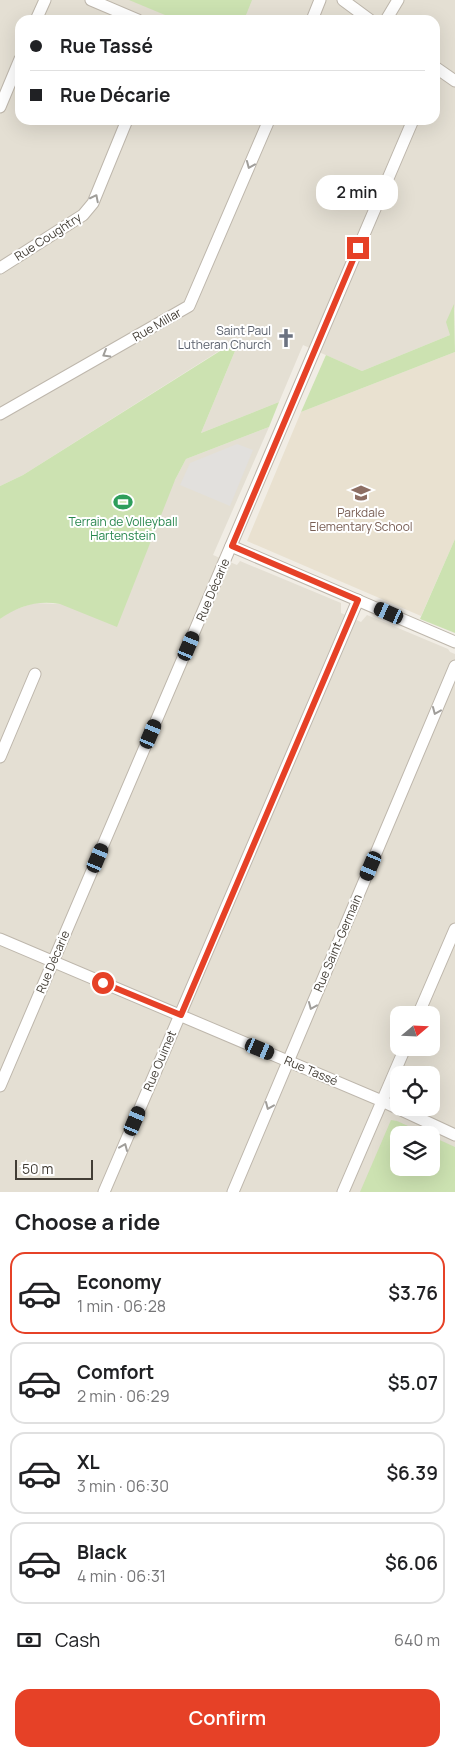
<!DOCTYPE html>
<html lang="en">
<head>
<meta charset="utf-8">
<style>
	body { margin:0; font-family:Manrope,sans-serif; background:#f6f6f6; color:#202124; height:100vh; display:flex; flex-direction:column; font-size:19px; white-space:nowrap }
	* { box-sizing:border-box; margin:0 }
	p { font-size:16px; color:#757577 }
	.icon { flex:none; width:28px; height:28px; fill:none; stroke:currentColor; stroke-width:2; stroke-linecap:round; stroke-linejoin:round }
	.map { position:relative; height:1192px; overflow:hidden }
	.panel { display:flex; flex-direction:column; background:#fff; flex:1 }
	.panel>* { flex:none }
	.top-card { position:absolute; left:15px; top:15px; width:425px; height:110px; border-radius:15px; box-shadow:0 5px 20px #0002; display:grid; align-content:center; height:110px; padding:0 15px; background:#fff }
	.needle { width:32px; rotate:71deg }
	.tools { position:absolute; left:390px; top:1006px; display:grid; gap:10px }
	.tools a { display:grid; place-items:center; width:50px; height:50px; border-radius:10px; background:#fff; box-shadow:0 5px 20px #0002; font-size:25px }
	.scale { position:absolute; left:15px; bottom:12px; width:78px; box-sizing:border-box; padding-left:5px; border:2px solid #423d35; border-top:0; font-size:14px; line-height:18px; white-space:nowrap; color:#423d35; -webkit-text-stroke:4px #fff; paint-order:stroke }
	.end { position:absolute; width:22px; height:22px; margin:-11px; border:6px solid #e64127; background:#fff; box-shadow:0 0 0 2px #fff }
	.from { border-radius:50% }
	.bubble { position:absolute; height:35px; border-radius:15px; background:#fff; box-shadow:0 5px 20px #0002; font-size:16px; font-weight:600; line-height:35px; text-align:center }
	.car { position:absolute; width:15px; height:30px; margin:-15px -8px; border-radius:6px; box-shadow:0 0 4px 1px #0007; background:linear-gradient(#222 24%,#8ab4d8 0 40%,#222 0 76%,#8ab4d8 0 86%,#222 0) }
	.top-card b { display:flex; align-items:center; gap:18px; height:48px; font-size:19px }
	.top-card b+b { border-top:1px solid #e0e0e0 }
	.top-card i { width:12px; height:12px; background:#202124 }
	ul { padding:0; list-style:none }
	li { display:flex; align-items:center; gap:15px; height:82px; margin:0 10px 8px; padding:0 5px; border:2px solid #e0e0e0; border-radius:15px }
	li div { flex:1 }
	li b { display:block; font-size:19px }
	li em { font-style:normal; font-weight:600 }
	li.on { border-color:#e64127 }
	li>.icon { width:45px; height:45px; stroke-width:1.5 }
	h2 { padding:0 15px; font-size:22px; line-height:60px }
	.pay { display:flex; align-items:center; gap:12px; height:55px; padding:0 15px; font-size:19px }
	.pay p { margin-inline-start:auto }
	.primary-button { display:flex; gap:10px; margin-top:auto; padding:10px 15px }
	.primary-button a { flex:1; height:58px; border-radius:15px; background:#e64127; color:#fff; font-size:20px; font-weight:600; line-height:58px; text-align:center }
	.map>svg:first-child { display:block }
	.residential { fill:#e4dfd3; fill-rule:evenodd }
	.education { fill:#e9e1d0 }
	.green { fill:#cce2b1 }
	.parking { fill:#e2e0dd }
	.lines { fill:none; stroke-linecap:round; stroke-linejoin:round }
	.minor-casing { stroke:#beb7ac; stroke-width:13 }
	.minor { stroke:#fff; stroke-width:11 }
	.oneway { stroke:#a09e9a }
	.route { stroke:#e64127; stroke-width:6 }
	.labels { text-anchor:middle; stroke-width:4; stroke-linejoin:round; paint-order:stroke }
	.street-label { font-size:12px; fill:#423d35; stroke:#fff }
	.worship-label { font-size:12px; fill:#5b616d; stroke:#fff; text-anchor:end }
	.education-label { font-size:12px; fill:#785e54; stroke:#fff }
	.leisure-label { font-size:12px; fill:#27864d; stroke:#fff }
</style>
</head>
<body>
<div class="map">
<svg width="455" height="1192" viewBox="0 0 455 1192">
	<rect width="100%" height="100%" fill="#f1ede5"/>
	<g class="residential">
		<path d="M0,0H455V305L450,335L362,371L303,345L279,402L201,433L235,351L227,346L23,475L0,486ZM20,20H435V120H20Z"/>
		<path d="M269,427L213,555L237,565L240,561L341,603V613L361,622L367,615L448,649L450,652L455,654V1192H0V619L11,611L34,603L60,604L175,480L186,459ZM399,1015H431V1048H399ZM399,1075H431V1108H399ZM399,1135H431V1168H399Z"/>
	</g>
	<path class="education" d="M455,352V539L421,616L247,541L301,412Z"/>
	<g class="green">
		<path d="M129,0H252L244,20H177Z"/>
		<path d="M454,304L455,352L301,412L326,355L362,371L450,335L446,322Z"/>
		<path d="M228,346L235,351L201,433L279,402L269,427L186,459L175,480L117,627L60,604C37,600 19,606 0,619V486L23,475Z"/>
		<path d="M455,539V633L420,619Z"/>
		<path d="M391,1120L397,1121L428,1135H399V1168H431V1136L455,1147V1192H360Z"/>
	</g>
	<path class="parking" d="M237,444L253,450L230,506L180,485L190,463Z"/>
	<g class="lines">
		<g class="minor-casing">
			<g id="minor">
				<path d="M91,0L138,20"/>
				<path d="M343,0L370,20"/>
				<path d="M36,20L45,0"/>
				<path d="M312,20L320,0"/>
				<path d="M386,20L398,0"/>
				<path d="M435,67L455,81"/>
				<path d="M0,107L20,59"/>
				<path d="M0,268L83,215L93,203L127,120"/>
				<path d="M0,414L189,306L269,120"/>
				<path d="M231,546L455,642"/>
				<path d="M0,757L35,674"/>
				<path d="M0,939L382,1101L455,1135"/>
				<path d="M418,1015L455,929"/>
				<path d="M0,1086L413,120"/>
				<path d="M104,1192L358,600"/>
				<path d="M233,1192L455,666"/>
				<path d="M343,1192L405,1048"/>
			</g>
		</g>
		<use href="#minor" class="minor"/>
	</g>
	<defs><path id="oneway-chevron" d="M-2-3.5L2.5 0L-2 3.5" fill="none" stroke-width="1.6" stroke-linecap="round" stroke-linejoin="round" transform="scale(1.25)"/></defs>
	<g class="oneway">
		<use href="#oneway-chevron" transform="translate(250 165) rotate(113)"/>
		<use href="#oneway-chevron" transform="translate(95 198) rotate(-63)"/>
		<use href="#oneway-chevron" transform="translate(106 354) rotate(150)"/>
		<use href="#oneway-chevron" transform="translate(436 711) rotate(113)"/>
		<use href="#oneway-chevron" transform="translate(312 1006) rotate(113)"/>
		<use href="#oneway-chevron" transform="translate(269 1106) rotate(113)"/>
		<use href="#oneway-chevron" transform="translate(124 1147) rotate(-67)"/>
	</g>
	<g class="lines">
		<path class="route" d="M103,983L181,1015L358,600L232,546L358,248"/>
	</g>
	<defs>
		<g id="church-bare" transform="scale(1.5)"><path d="M-1.2-6h2.4v3.5h3.3v2.4h-3.3V6h-2.4V-.1h-3.3v-2.4h3.3Z" fill="#6b7280" stroke="#fff" stroke-width="2.5" paint-order="stroke"/></g>
		<g id="school-bare" transform="scale(1.5)"><path d="M0-5L7-2L0 1L-7-2ZM-4 1L0 2.5L4 1V4Q0 6-4 4Z" fill="#8d6e63" stroke="#fff" stroke-width="2.5" paint-order="stroke"/></g>
		<g id="stadium-bare" transform="scale(1.5)"><path d="M0-5a6.5 5 0 1 0 0 10a6.5 5 0 1 0 0-10ZM-3.5-1.8h7v3.6h-7Z" fill="#2e9e5b" stroke="#fff" stroke-width="2.5" paint-order="stroke"/></g>
	</defs>
	<g fill-rule="evenodd">
		<use href="#church-bare" x="286" y="338"/>
		<use href="#school-bare" x="361" y="493"/>
		<use href="#stadium-bare" x="123" y="502"/>
	</g>
	<g class="labels">
		<g class="street-label">
			<text transform="translate(48 237) rotate(-33)" y="4">Rue Coughtry</text>
			<text transform="translate(157 325) rotate(-30)" y="4">Rue Millar</text>
			<text transform="translate(213 590) rotate(-67)" y="4">Rue Décarie</text>
			<text transform="translate(338 943) rotate(-67)" y="4">Rue Saint-Germain</text>
			<text transform="translate(53 962) rotate(-67)" y="4">Rue Décarie</text>
			<text transform="translate(160 1061) rotate(-67)" y="4">Rue Ouimet</text>
			<text transform="translate(311 1071) rotate(23)" y="4">Rue Tassé</text>
		</g>
		<g class="worship-label">
			<text x="271" y="335">Saint Paul<tspan x="271" dy="14">Lutheran Church</tspan></text>
		</g>
		<g class="education-label">
			<text x="361" y="517">Parkdale<tspan x="361" dy="14">Elementary School</tspan></text>
		</g>
		<g class="leisure-label">
			<text x="123" y="526">Terrain de Volleyball<tspan x="123" dy="14">Hartenstein</tspan></text>
		</g>
	</g>
</svg>
<div class="tools">
<a><svg class="needle" viewBox="-14 -14 28 28"><path d="M0-13l5 13h-10z" fill="#e53935"/><path d="M0 13l5-13h-10z" fill="#757577"/></svg></a>
<a><svg class="icon" aria-label="locate" viewBox="0 0 24 24"><circle cx="12" cy="12" r="6"/><path d="M12 2v4M12 18v4M2 12h4M18 12h4"/></svg></a>
<a><svg class="icon" aria-label="layers" viewBox="0 0 24 24"><path d="M12 4l9 5-9 5-9-5zM3 14l9 5 9-5"/></svg></a>
</div>
<div class="scale">50 m</div>
<i class="end from" style="left:103px;top:983px"></i>
<i class="end" style="left:358px;top:248px"></i>
<div class="bubble" style="left:316px;top:175px;width:82px">2 min</div>
<i class="car" style="left:389px;top:613px;rotate:294deg"></i>
<i class="car" style="left:189px;top:646px;rotate:23deg"></i>
<i class="car" style="left:151px;top:734px;rotate:23deg"></i>
<i class="car" style="left:98px;top:858px;rotate:23deg"></i>
<i class="car" style="left:371px;top:866px;rotate:203deg"></i>
<i class="car" style="left:260px;top:1049px;rotate:113deg"></i>
<i class="car" style="left:135px;top:1121px;rotate:23deg"></i>
<div class="top-card">
<b><i class="from"></i>Rue Tassé</b>
<b><i></i>Rue Décarie</b>
</div>
</div>
<section class="panel">
<h2>Choose a ride</h2>
<ul>
<li class="on"><svg class="icon" aria-label="car" viewBox="0 0 24 24"><path d="M5 17H2v-5l4-1 3-4h7l3 4 3 1v5h-3M9 17h6M6 11h13"/><circle cx="7" cy="17" r="2"/><circle cx="17" cy="17" r="2"/></svg><div><b>Economy</b><p>1 min · 06:28</p></div><em>$3.76</em></li>
<li><svg class="icon" aria-label="car" viewBox="0 0 24 24"><path d="M5 17H2v-5l4-1 3-4h7l3 4 3 1v5h-3M9 17h6M6 11h13"/><circle cx="7" cy="17" r="2"/><circle cx="17" cy="17" r="2"/></svg><div><b>Comfort</b><p>2 min · 06:29</p></div><em>$5.07</em></li>
<li><svg class="icon" aria-label="car" viewBox="0 0 24 24"><path d="M5 17H2v-5l4-1 3-4h7l3 4 3 1v5h-3M9 17h6M6 11h13"/><circle cx="7" cy="17" r="2"/><circle cx="17" cy="17" r="2"/></svg><div><b>XL</b><p>3 min · 06:30</p></div><em>$6.39</em></li>
<li><svg class="icon" aria-label="car" viewBox="0 0 24 24"><path d="M5 17H2v-5l4-1 3-4h7l3 4 3 1v5h-3M9 17h6M6 11h13"/><circle cx="7" cy="17" r="2"/><circle cx="17" cy="17" r="2"/></svg><div><b>Black</b><p>4 min · 06:31</p></div><em>$6.06</em></li>
</ul>
<div class="pay"><svg class="icon" aria-label="cash" viewBox="0 0 24 24"><path d="M3 7h18v10H3z"/><circle cx="12" cy="12" r="2"/></svg>Cash<p>640 m</p></div>
<div class="primary-button"><a>Confirm</a></div>
</section>
</body>
</html>
